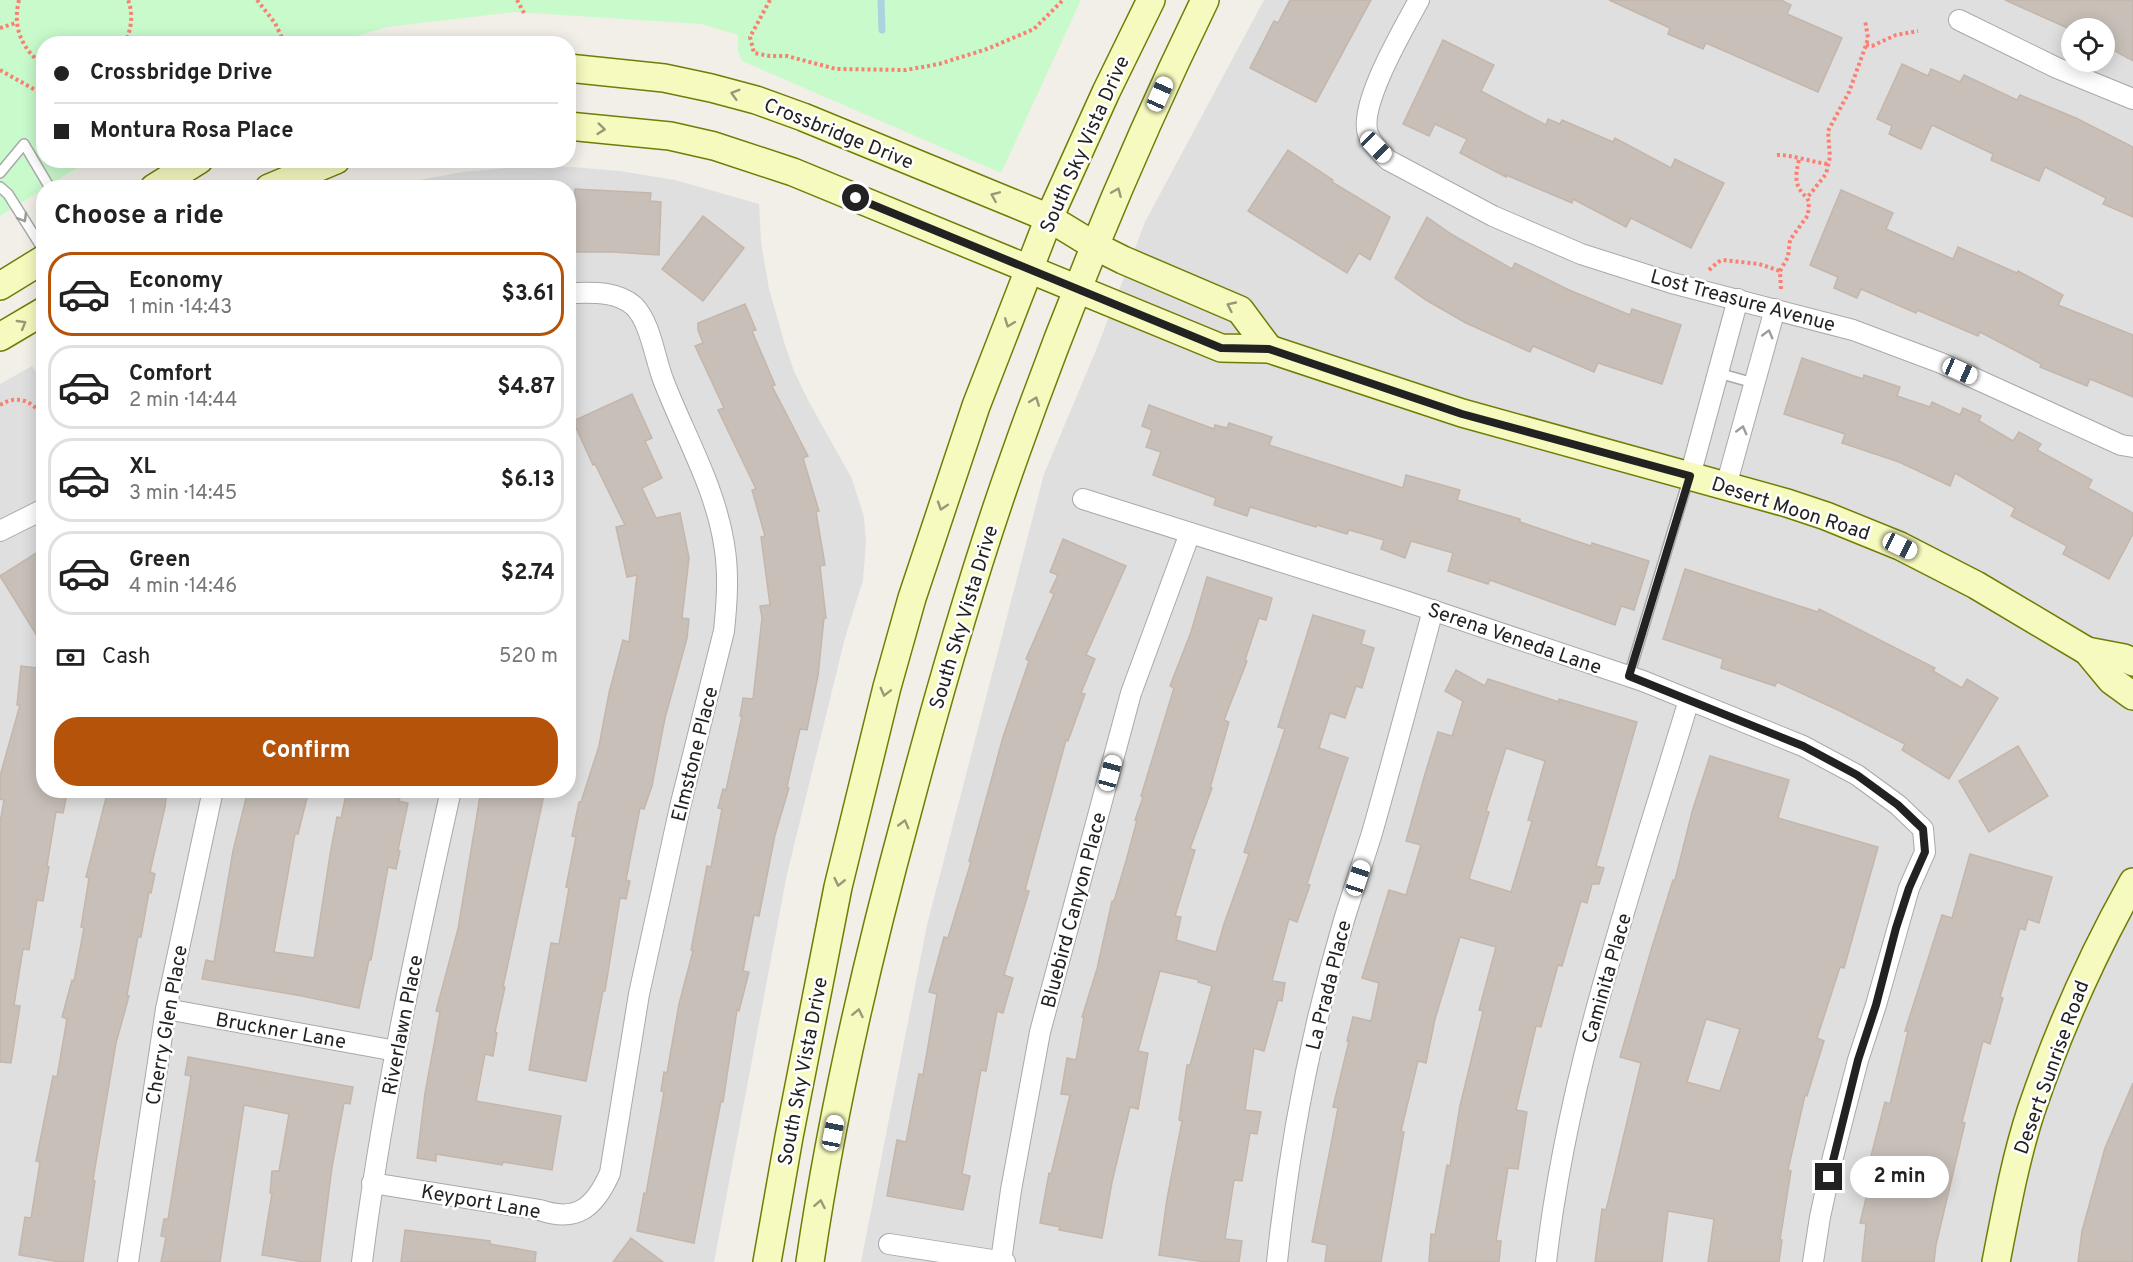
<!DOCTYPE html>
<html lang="en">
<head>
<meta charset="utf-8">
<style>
	body { margin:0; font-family:Overpass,sans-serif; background:#f2f2f2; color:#222; height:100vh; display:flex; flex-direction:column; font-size:22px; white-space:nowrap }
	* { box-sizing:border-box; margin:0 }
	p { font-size:20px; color:#767676 }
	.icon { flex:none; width:33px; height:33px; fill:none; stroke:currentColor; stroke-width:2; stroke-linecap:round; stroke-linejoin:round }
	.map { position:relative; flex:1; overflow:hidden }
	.panel { position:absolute; left:36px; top:180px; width:540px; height:618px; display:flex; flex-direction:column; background:#fff; border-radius:24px; box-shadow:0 3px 15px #0003 }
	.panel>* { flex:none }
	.guide { position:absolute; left:36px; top:36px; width:540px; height:132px; border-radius:24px; box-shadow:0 3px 15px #0003; display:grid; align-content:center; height:132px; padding:0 18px; background:#fff }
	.buttons { position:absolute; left:2061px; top:18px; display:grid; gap:12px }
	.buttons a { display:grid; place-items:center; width:54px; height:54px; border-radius:50%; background:#fff; box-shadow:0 3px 15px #0003; font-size:30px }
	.end { position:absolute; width:27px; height:27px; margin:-14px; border:8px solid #222; background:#fff; box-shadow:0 0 0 3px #fff }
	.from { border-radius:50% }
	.bubble { position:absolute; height:42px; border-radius:21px; background:#fff; box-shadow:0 3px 15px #0003; font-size:20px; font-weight:700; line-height:42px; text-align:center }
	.car { position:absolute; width:18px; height:36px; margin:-18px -9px; border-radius:8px; box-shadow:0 0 4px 2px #0007; background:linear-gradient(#fff 24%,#345 0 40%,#fff 0 76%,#345 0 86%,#fff 0) }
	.guide b { display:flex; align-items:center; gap:21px; height:57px; font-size:22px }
	.guide b+b { border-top:2px solid #e0e0e0 }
	.guide i { width:15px; height:15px; background:#222 }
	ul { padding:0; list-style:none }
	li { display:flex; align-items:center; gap:18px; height:84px; margin:0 12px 9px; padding:0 6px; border:3px solid #e0e0e0; border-radius:24px }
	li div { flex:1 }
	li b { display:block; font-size:22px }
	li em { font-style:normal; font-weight:700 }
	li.selected { border-color:#b45309 }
	li>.icon { width:54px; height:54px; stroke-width:1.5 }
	h2 { padding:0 18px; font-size:27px; line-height:72px }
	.pay { display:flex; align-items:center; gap:15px; height:66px; padding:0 18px; font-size:22px }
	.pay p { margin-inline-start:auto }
	.cta { display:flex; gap:12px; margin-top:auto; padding:12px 18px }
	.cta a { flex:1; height:69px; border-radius:24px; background:#b45309; color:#fff; font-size:24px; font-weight:700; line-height:69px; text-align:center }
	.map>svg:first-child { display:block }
	.residential { fill:#e0dfdf; fill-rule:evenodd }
	.park { fill:#c8facc }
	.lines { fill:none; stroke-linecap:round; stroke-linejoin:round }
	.stream { stroke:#aad3df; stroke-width:7 }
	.building { fill:#c7bfb8; stroke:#c4b6ab; stroke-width:1.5; fill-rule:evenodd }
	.lane-casing { stroke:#a9a9a9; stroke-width:12 }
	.street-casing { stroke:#a9a9a9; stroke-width:22 }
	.secondary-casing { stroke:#707d05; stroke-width:30 }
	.path { stroke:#fa8072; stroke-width:4; stroke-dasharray:3 3; stroke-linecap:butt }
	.lane { stroke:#fff; stroke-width:9 }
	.street { stroke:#fff; stroke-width:20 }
	.secondary { stroke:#f7fabf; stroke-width:27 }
	.oneway { stroke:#979978 }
	.oneway2 { stroke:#9c9c9c }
	.route { stroke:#222; stroke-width:8 }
	.labels { text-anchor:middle; stroke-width:5; stroke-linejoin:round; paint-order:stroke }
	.street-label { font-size:20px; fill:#222; stroke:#fff }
</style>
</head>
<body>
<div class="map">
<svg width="2133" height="1262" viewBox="0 0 2133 1262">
	<rect width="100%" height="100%" fill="#f2efe9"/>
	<g class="residential">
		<path d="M1264,0H2133V1262H861L927,925L1044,474L1099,343L1145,222ZM2072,28H2104V62H2072Z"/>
		<path d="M519,167H573L620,171L675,180L759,204L761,242L769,289L785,345L794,371L808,400L852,479L864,517L866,542L863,580L845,638L787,874L714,1262H0V384L32,366L36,372L43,367L44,790H568V188L390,187L409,182L462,172Z"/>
	</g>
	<path class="park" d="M0,0H1081L1001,173L742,61L738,51V35L701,24L515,12L387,27L332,43L44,44V160L88,161L0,216Z"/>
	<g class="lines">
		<path class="stream" d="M881,0L882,30"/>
	</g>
	<g class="building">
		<path d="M1290,0H1371L1316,102L1250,68L1274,21L1278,23Z"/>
		<path d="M1609,0H1781L1791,5L1787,14L1842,38L1818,92L1706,43L1703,49L1668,34L1670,28Z"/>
		<path d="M2005,0H2133V61L2104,45V28L2072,27V30Z"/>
		<path d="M1443,40L1494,65L1481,91L1546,125L1548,119L1560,124L1562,120L1613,142L1615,138L1671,168L1675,159L1724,183L1691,248L1631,218L1626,227L1573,199L1572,203L1506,175V177L1460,153L1467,139L1435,124L1429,136L1403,124Z"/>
		<path d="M1902,64L1928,76L1931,69L1960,82L1964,75L2017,100L2020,95L2076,118L2133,147V217L2103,204L2106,198L2045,167L2039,181L1991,160L1993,154L1932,125L1921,149L1889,134L1892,126L1877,119Z"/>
		<path d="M1288,150L1333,180L1332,182L1390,217L1370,260L1359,253L1347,273L1248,211Z"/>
		<path d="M575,189L651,193L650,201L661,202L659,255L612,252H574Z"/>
		<path d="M1841,190L1893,213L1886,229L1953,259L1958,247L2017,273L2018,271L2063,295L2058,305L2133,335V397L2090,379L2087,386L2040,367L2041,364L1980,332L1978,336L1917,310L1916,313L1861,289L1857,298L1834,288L1838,277L1810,265Z"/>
		<path d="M703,216L744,248L703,301L662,269Z"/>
		<path d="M1427,217L1451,234L1512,269L1515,263L1569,290L1630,315L1632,309L1681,325L1662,384L1598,363L1594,372L1533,346L1530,352L1466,323L1426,300L1395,278Z"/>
		<path d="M745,304L756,330L752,331L775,385L772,386L808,456L803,458L819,511L816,512L825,565L820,566L826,618H824L818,676L807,730L800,729L787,787L789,788L775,835L759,916L754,915L743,971L749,972L739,1011L737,1010L723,1102L721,1101L694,1243L637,1231L644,1193L646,1194L664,1092L661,1091L664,1072L667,1073L679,1004L693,951L691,950L707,866L711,867L722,809L718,808L723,789L726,790L742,716H740L743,698L753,699L762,618L760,606L770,605L761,537L765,536L752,490L756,489L718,410L724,408L695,346L703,343L698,330V323Z"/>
		<path d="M1802,358L1863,379L1864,375L1900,387L1897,396L1930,407L1932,402L1960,415L1963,408L1981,416L1979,421L2013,441L2019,432L2041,444L2037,450L2092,480L2088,488L2133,513V534L2109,579L2063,554L2067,546L2011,516L2015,508L1955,473L1950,486L1899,462L1842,443L1845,434L1784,414Z"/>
		<path d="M632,394L652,438L645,441L662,478L642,488L656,518L680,513L689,558L682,618L689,619L687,638L665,718L652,786L644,809L640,808L626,880L630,881L626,899L620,898L605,991H603L586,1081L529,1070L551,943L559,944L569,888L566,887L576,837L572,836L579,802H581L599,746L609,693L623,640L629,642L637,575L627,577L616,527L625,525L595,464L593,465L573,421Z"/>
		<path d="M1149,405L1214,429L1215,425L1227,428L1229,423L1272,437L1269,445L1403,488L1406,475L1460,490L1457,500L1520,519V522L1591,546L1592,543L1649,561L1634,610L1621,606L1615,625L1490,580L1488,584L1448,571L1453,553L1411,541L1405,558L1381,549L1384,540L1349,530L1347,534L1317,525L1316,527L1250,507L1247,516L1214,505L1216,498L1153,475L1161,452L1146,447L1152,430L1142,426Z"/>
		<path d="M1063,539L1126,566L1086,655L1095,659L1081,693L1085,694L1068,741L1066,740L1025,890L1029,891L1004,975L1013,978L1003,1013L997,1011L986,1071L981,1070L962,1174L970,1176L963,1210L887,1196L897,1140L906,1142L919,1074L923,1075L937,994L929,992L944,937L948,938L971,862L969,861L1003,737L1029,661L1026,659L1054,594L1050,592L1058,575L1050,572Z"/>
		<path d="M44,548V647L0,576Z"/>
		<path d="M1685,569L1818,612L1819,609L1935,668L1933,671L1962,688L1967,679L1998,698L1949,779L1902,750L1905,744L1838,710L1777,682L1775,686L1721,668L1723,659L1663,639Z"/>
		<path d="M1207,577L1272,598L1266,620L1259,618L1245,660L1247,661L1224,720L1229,722L1210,788H1212L1190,849L1195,850L1175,916L1181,917L1176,940L1216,952L1224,924L1249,854L1244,852L1285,729L1278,727L1313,615L1365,631L1361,644L1374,648L1362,688L1356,686L1345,718L1330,713L1319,748L1348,758L1307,884L1310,885L1297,922L1289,919L1272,981L1285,983L1282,1001L1278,1000L1264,1051L1254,1048L1245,1110L1261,1112L1257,1134L1250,1133L1242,1181L1234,1180L1225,1239L1242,1241L1239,1262H1205L1159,1255L1167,1199L1182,1121L1179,1120L1187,1065H1190L1212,986L1198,982L1199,980L1160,971L1138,1051L1148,1053L1138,1109L1130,1107L1112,1182L1102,1238L1059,1230L1060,1227L1040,1223L1049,1173L1051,1174L1070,1095L1061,1094L1067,1058L1076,1060L1084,1017H1082L1097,969L1112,901H1114L1126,861L1137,820H1135L1143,797L1141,796L1174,688L1170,686L1191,632Z"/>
		<path d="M21,666L44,669V790H68L63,813L56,812L47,866L49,867L43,901L37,900L29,950L23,949L14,1005L20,1006L11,1063L0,1062V823L4,800L0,799V776L20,705H17Z"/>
		<path d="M1456,670L1485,686L1488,679L1559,702V699L1637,722L1596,866L1604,868L1599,884H1592L1587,903L1581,901L1562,966L1558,965L1541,1027L1536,1026L1516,1110L1527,1112L1518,1169L1508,1168L1496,1241H1501L1499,1262H1429L1431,1234L1435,1235L1447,1165L1450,1166L1460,1106L1483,1011L1479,1010L1496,947L1460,937L1435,1019L1426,1063L1418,1061L1401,1131L1404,1132L1381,1262H1325L1327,1245L1312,1242L1338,1108L1333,1107L1349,1041H1347L1353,1017L1371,1021L1379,983L1362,978L1389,890L1406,895L1421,845L1406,841L1425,774L1438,732L1452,736L1463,701L1445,691ZM1506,748L1545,761L1528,820L1532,821L1511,892L1469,879L1489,812L1486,811Z"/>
		<path d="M2018,746L2048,796L1989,832L1959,781Z"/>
		<path d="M1710,756L1789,780L1778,818L1878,847L1844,968L1840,967L1817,1038L1824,1041L1807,1096L1805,1095L1788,1170L1791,1171L1780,1240H1782L1779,1262H1708L1714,1219L1668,1211L1662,1262H1595L1602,1209L1606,1210L1641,1063L1620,1057L1652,947L1673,880H1675L1692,812ZM1706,1019L1740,1029L1720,1091L1687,1082Z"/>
		<path d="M108,790H167L165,807L150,872L155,874L151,893L149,892L141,937H138L127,995L129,996L116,1043L93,1180L95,1181L83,1262H60L19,1255L25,1217L31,1218L40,1162L36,1161L53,1076L57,1077L67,1019L62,1017L72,980L74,981L84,928L81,927L89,878L86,877Z"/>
		<path d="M248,790H309L298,834H295L274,952L314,958L330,855L337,817L341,818L347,790H402L399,801L408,803L398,850L400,851L396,869L388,867L371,960H369L359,1008L302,996L202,979L206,960L214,962L233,851Z"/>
		<path d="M481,790H545L503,987H505L495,1032L497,1033L493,1056L485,1054L476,1101L561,1116L552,1170L503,1162L502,1165L436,1154V1161L417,1158L425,1093L440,1012L436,1011L458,929Z"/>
		<path d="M1970,854L2052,877L2039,923L2028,919L2025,930L2020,928L2000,997L2003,998L1990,1044L1983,1041L1962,1122L1965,1123L1936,1245L1934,1262H1862L1866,1224L1860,1223L1876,1157L1871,1156L1885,1102L1890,1104L1908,1031H1905L1942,915L1952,918Z"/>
		<path d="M188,1057L353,1087L350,1104L344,1103L332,1167L320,1262H304L262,1255L272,1193H270L272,1171H279L289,1114L244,1105L220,1262H161L166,1237L161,1236L164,1219H168L191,1076L185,1075Z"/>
		<path d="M2133,1083V1262H2078L2082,1231L2105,1148Z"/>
		<path d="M405,1230L490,1241V1244L536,1252L535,1262H401Z"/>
		<path d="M631,1238L663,1262H613Z"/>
	</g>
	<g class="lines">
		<g class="lane-casing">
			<g id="lane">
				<path d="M0,173L24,144L50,188"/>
				<path d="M0,187L8,194L44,251"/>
				<path d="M1718,373L1754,383"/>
				<path d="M1629,676L1689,477"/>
			</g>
		</g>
		<g class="street-casing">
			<g id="street">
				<path d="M1419,0C1404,28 1358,105 1368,134C1372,144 1380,152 1388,160L1493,216L1581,254L1672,283L1853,330L1941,363L2121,445L2133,447"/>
				<path d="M1959,20L2057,68L2133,99"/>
				<path d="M1690,476L1738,299"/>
				<path d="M1726,486L1775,309"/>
				<path d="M1083,499L1402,600L1643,681L1803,746L1857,775L1898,805L1923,829L1925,852L1909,888L1876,1005L1858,1060L1833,1157L1820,1217L1813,1262"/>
				<path d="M0,531L44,509"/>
				<path d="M166,1009L396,1051"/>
				<path d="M372,1183L540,1210C577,1223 595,1207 610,1173L639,994L680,807L724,631C727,602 729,573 724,544C715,487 685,436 664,382C655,360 651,323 634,306C616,290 591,293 568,293"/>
				<path d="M889,1244L1005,1262"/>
				<path d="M1001,1261L1011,1190L1040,1032L1131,693L1190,533"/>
				<path d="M128,1262L166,1009L213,790"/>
				<path d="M362,1262C382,1103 416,947 451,790"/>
				<path d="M1277,1262C1289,1146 1311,1031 1344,920C1353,891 1363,862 1372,833C1393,759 1413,684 1433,610"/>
				<path d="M1546,1262C1568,1069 1633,885 1689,700"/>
			</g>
		</g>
		<g class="secondary-casing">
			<g id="secondary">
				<path d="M568,68L664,78L711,88L756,100L803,117L1049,218L1095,246L1123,260L1240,310L1269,349"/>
				<path d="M568,126L670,136L714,146L793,172L1221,348L1269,349L1462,413L1787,503L1826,516L1900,546L1976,585L2087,651L2111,680L2133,696"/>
				<path d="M154,188L199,160"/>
				<path d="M269,188L336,160"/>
				<path d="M0,286L44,259"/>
				<path d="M0,337L44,311"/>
				<path d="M2087,651L2124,658L2133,662"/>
				<path d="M767,1262L789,1137L838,887L887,687L912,598L976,406L1049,218L1106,92L1151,0"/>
				<path d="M810,1262C832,1111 867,960 907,813C939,692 973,572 1015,455C1070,300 1133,148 1205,0"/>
				<path d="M1996,1262C2006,1211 2015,1160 2031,1111C2058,1031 2092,955 2133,882"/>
			</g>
		</g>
		<g class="path">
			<path d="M19,0C12,28 22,49 44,66"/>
			<path d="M257,0L275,23L285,44"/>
			<path d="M517,0L524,13"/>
			<path d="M770,0L750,37L754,53L770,56H787L836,69L906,70L939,64L987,49L1034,29L1063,0"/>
			<path d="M0,28L16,23"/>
			<path d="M125,44C131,29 134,15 128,0"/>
			<path d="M1866,45L1872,46L1896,35L1918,31"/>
			<path d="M0,70L44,95"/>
			<path d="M1777,155C1789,154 1815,163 1829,164"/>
			<path d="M1799,160C1795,176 1794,186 1807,198"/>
			<path d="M1709,270L1718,262L1723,260L1759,264L1780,271"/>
			<path d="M1781,289L1780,271L1788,257L1790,240L1808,215L1809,202L1807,198L1826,174L1830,157L1828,131L1849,92L1866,45L1868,38L1865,20"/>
			<path d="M0,405C18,394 33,401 44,418"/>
		</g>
		<use href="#lane" class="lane"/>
		<use href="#street" class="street"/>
		<use href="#secondary" class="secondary"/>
	</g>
	<defs><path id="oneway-chevron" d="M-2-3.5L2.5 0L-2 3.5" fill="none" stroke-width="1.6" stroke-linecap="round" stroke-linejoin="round" transform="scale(1.5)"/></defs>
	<g class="oneway">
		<use href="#oneway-chevron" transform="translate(735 94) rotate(-164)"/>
		<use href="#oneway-chevron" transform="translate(601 129) rotate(6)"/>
		<use href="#oneway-chevron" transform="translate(1117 192) rotate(-67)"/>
		<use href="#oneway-chevron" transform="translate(995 196) rotate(-157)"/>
		<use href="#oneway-chevron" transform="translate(1231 306) rotate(-155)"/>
		<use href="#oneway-chevron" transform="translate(1009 323) rotate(111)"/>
		<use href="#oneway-chevron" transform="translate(22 324) rotate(-30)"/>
		<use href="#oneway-chevron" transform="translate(1035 401) rotate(-69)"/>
		<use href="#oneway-chevron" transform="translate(942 506) rotate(108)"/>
		<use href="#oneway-chevron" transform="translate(885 692) rotate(104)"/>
		<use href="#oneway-chevron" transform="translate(904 824) rotate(-75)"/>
		<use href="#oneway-chevron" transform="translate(839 882) rotate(103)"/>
		<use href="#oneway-chevron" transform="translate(858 1013) rotate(-78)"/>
		<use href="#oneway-chevron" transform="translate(820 1204) rotate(-79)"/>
	</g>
	<g class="oneway2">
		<use href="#oneway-chevron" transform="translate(23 218) rotate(59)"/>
		<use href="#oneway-chevron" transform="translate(1768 334) rotate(-75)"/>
		<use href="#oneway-chevron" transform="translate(1742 430) rotate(-75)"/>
	</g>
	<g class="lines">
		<path class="route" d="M856,198L1221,348L1269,349L1462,414L1690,476L1629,676L1803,746L1857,775L1898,805L1923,829L1925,852L1909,888L1896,928L1876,1005L1858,1060L1829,1177"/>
	</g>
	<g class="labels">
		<g class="street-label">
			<text transform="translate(839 133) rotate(22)" y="7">Crossbridge Drive</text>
			<text transform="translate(1084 144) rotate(-66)" y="7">South Sky Vista Drive</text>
			<text transform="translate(1743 300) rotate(15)" y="7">Lost Treasure Avenue</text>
			<text transform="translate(1791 508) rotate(18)" y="7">Desert Moon Road</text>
			<text transform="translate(963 617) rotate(-73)" y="7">South Sky Vista Drive</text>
			<text transform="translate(1515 638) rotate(19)" y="7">Serena Veneda Lane</text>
			<text transform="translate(694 754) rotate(-76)" y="7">Elmstone Place</text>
			<text transform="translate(1073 910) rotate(-75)" y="7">Bluebird Canyon Place</text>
			<text transform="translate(1606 978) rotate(-74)" y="7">Caminita Place</text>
			<text transform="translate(1328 985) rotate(-76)" y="7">La Prada Place</text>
			<text transform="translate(166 1025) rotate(-80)" y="7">Cherry Glen Place</text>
			<text transform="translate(402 1025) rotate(-79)" y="7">Riverlawn Place</text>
			<text transform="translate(281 1030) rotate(10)" y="7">Bruckner Lane</text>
			<text transform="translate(2051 1067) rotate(-70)" y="7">Desert Sunrise Road</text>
			<text transform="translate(802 1071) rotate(-79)" y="7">South Sky Vista Drive</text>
			<text transform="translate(481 1201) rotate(10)" y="7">Keyport Lane</text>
		</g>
	</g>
</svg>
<div class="buttons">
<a><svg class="icon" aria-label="locate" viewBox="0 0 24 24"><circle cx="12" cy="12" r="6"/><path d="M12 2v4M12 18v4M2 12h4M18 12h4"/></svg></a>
</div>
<i class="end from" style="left:856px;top:198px"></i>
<i class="end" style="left:1829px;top:1177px"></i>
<div class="bubble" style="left:1850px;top:1156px;width:99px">2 min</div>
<i class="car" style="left:1160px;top:94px;rotate:24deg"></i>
<i class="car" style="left:1376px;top:147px;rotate:135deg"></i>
<i class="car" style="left:1960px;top:371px;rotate:114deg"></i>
<i class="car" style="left:1900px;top:546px;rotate:116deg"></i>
<i class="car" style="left:1110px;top:773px;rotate:15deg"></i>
<i class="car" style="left:1358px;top:878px;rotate:18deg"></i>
<i class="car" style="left:833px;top:1133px;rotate:11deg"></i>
<div class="guide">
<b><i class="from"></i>Crossbridge Drive</b>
<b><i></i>Montura Rosa Place</b>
</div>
<section class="panel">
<h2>Choose a ride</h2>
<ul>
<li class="selected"><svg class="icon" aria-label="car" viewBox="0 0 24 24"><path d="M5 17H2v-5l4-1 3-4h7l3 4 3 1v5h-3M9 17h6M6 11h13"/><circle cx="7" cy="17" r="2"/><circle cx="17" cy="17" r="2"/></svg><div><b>Economy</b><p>1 min · 14:43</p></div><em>$3.61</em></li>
<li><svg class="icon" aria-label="car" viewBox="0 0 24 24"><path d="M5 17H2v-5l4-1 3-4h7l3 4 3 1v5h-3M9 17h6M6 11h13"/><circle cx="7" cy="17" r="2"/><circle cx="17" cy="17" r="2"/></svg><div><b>Comfort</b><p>2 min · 14:44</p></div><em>$4.87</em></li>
<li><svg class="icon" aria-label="car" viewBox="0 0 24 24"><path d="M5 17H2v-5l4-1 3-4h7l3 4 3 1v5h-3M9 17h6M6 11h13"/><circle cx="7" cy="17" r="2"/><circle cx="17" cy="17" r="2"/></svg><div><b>XL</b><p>3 min · 14:45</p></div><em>$6.13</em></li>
<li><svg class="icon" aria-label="car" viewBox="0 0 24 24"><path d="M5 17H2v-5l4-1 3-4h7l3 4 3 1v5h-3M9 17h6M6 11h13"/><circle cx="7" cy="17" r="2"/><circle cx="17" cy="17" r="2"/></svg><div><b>Green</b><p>4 min · 14:46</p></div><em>$2.74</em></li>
</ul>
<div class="pay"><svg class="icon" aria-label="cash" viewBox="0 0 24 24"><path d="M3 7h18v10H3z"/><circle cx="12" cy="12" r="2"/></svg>Cash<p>520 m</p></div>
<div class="cta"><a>Confirm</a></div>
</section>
</div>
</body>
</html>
